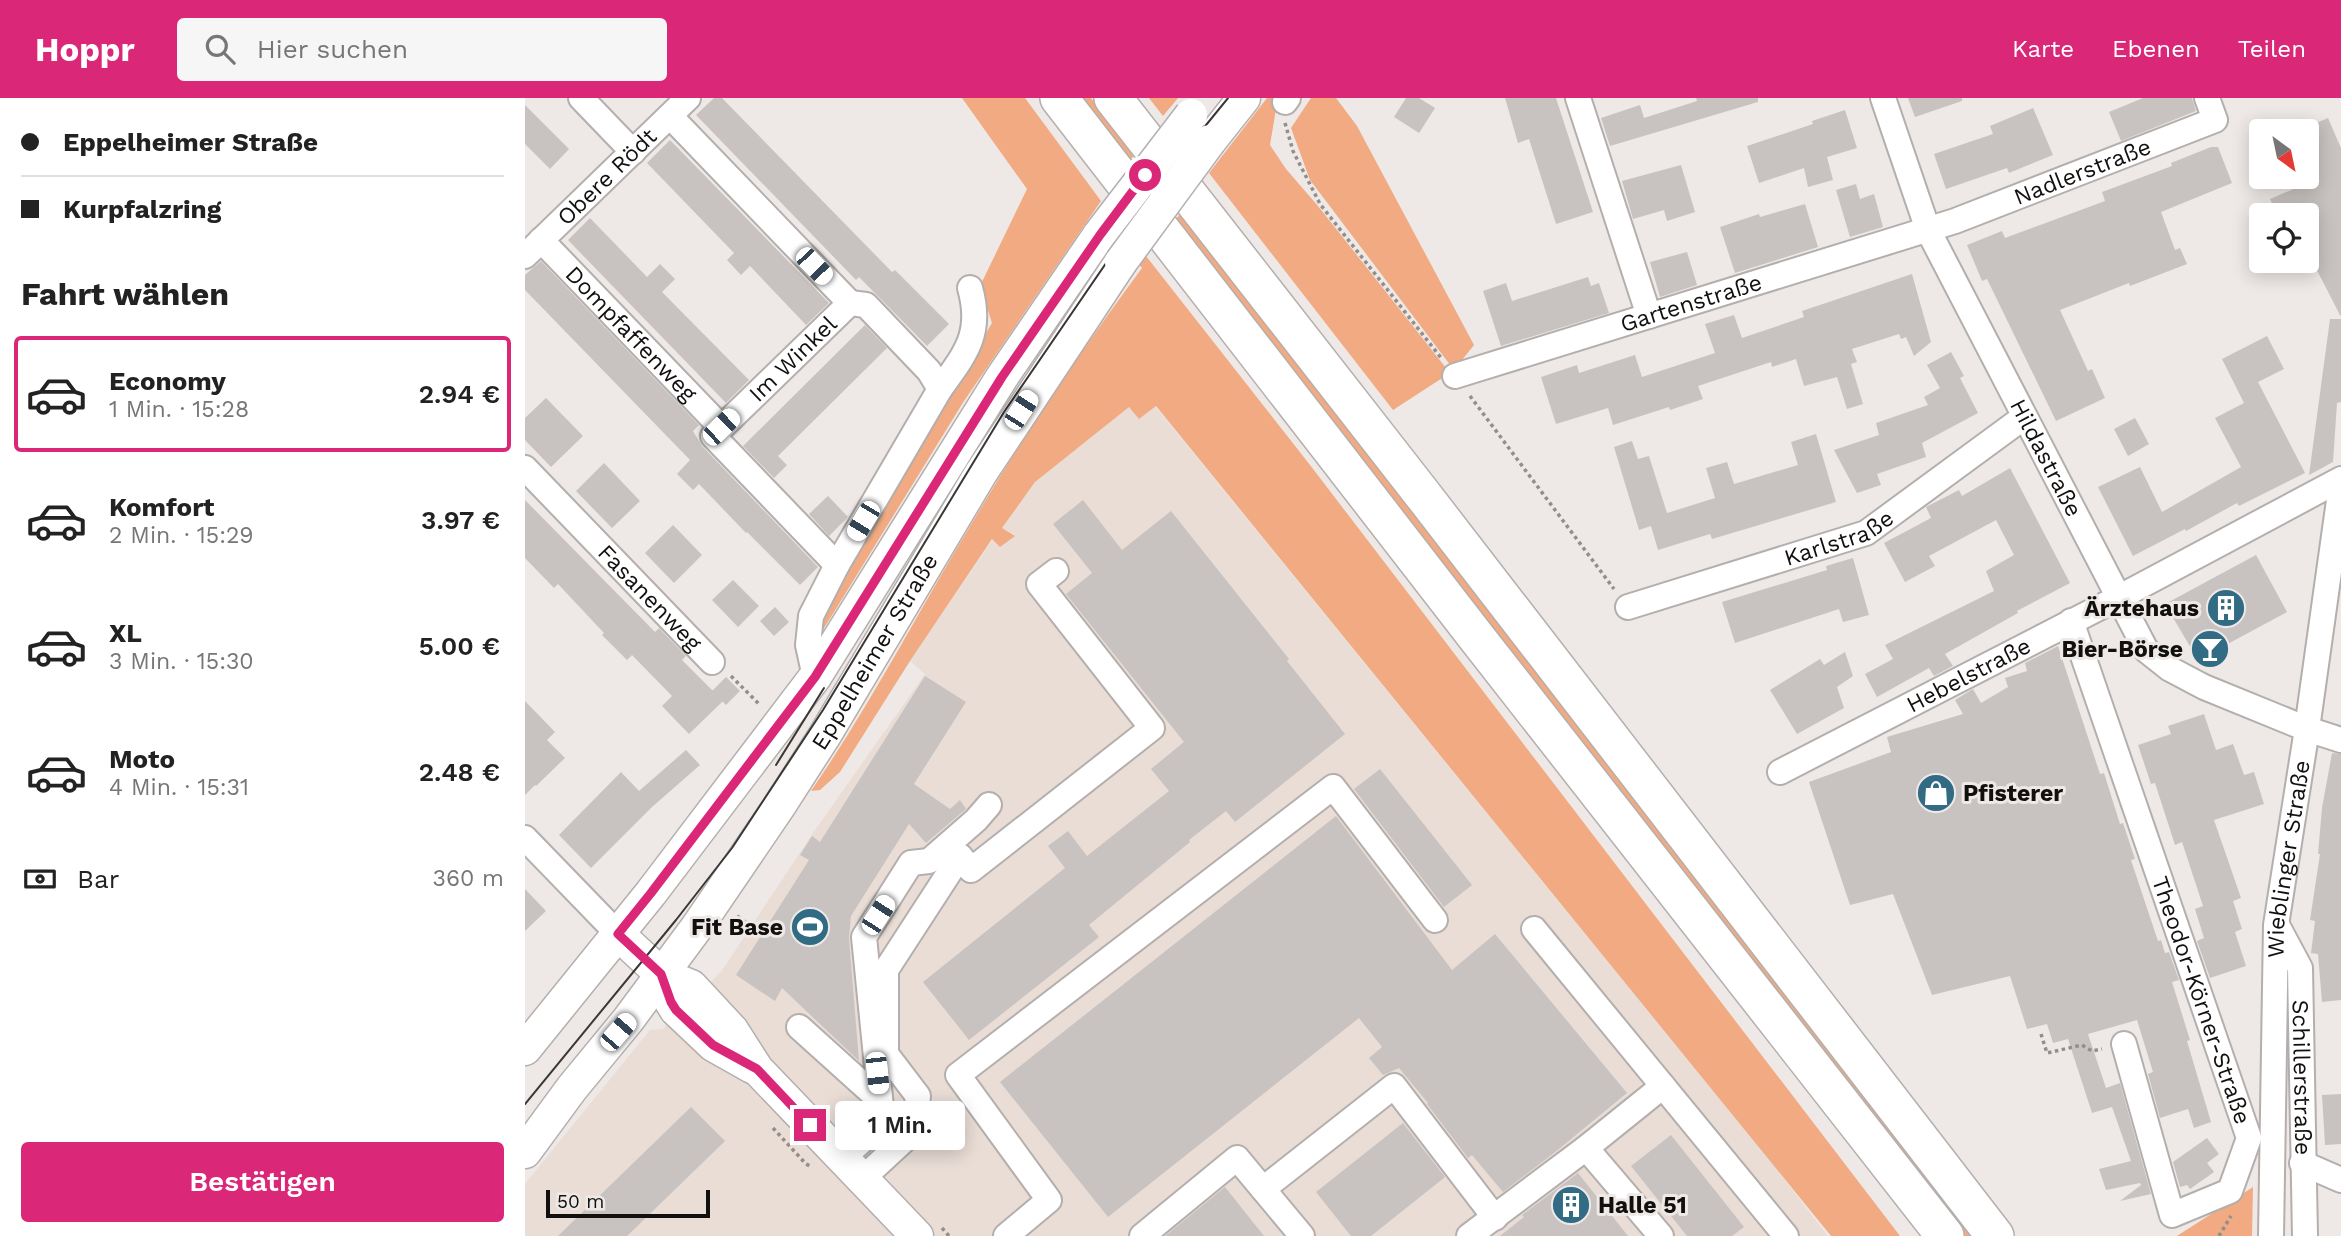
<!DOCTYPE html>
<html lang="de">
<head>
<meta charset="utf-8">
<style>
	body { margin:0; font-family:"Work Sans",sans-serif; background:#f6f6f6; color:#222; height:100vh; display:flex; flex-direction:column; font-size:26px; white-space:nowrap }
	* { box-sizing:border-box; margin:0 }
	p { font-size:23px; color:#767676 }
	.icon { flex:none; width:38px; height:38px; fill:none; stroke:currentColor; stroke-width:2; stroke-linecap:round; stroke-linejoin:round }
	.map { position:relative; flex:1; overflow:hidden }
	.details { display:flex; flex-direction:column; background:#fff; width:525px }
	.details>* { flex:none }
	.banner { display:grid; align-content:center; height:154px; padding:0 21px; background:#fff }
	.needle { width:46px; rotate:147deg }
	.fabs { position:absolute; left:1724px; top:21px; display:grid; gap:14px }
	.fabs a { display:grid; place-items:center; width:70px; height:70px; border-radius:7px; background:#fff; box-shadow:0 4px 18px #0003; font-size:35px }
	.scale { position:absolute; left:21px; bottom:18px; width:164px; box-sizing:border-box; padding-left:7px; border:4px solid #12100f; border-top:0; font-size:19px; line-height:24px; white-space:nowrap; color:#12100f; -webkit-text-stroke:5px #eee9e6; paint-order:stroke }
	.end { position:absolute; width:32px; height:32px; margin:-16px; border:9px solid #db2777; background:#fff; box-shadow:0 0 0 4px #fff }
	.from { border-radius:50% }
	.bubble { position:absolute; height:49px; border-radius:7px; background:#fff; box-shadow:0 4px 18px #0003; font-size:23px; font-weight:600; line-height:49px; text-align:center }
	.car { position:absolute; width:21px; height:42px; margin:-21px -10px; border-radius:9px; box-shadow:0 0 5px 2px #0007; background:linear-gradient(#fff 24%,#345 0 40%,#fff 0 76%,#345 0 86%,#fff 0) }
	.banner b { display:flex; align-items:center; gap:24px; height:66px; font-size:26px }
	.banner b+b { border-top:2px solid #e0e0e0 }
	.banner i { width:18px; height:18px; background:#222 }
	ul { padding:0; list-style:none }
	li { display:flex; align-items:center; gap:21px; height:116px; margin:0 14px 10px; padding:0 7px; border:4px solid transparent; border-radius:7px }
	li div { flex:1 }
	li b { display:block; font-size:26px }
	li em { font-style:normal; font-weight:600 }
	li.current { border-color:#db2777 }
	li>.icon { width:63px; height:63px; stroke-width:1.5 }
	h2 { padding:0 21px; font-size:32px; line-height:84px }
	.pay { display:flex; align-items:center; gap:18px; height:77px; padding:0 21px; font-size:26px }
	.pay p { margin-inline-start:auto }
	.button { display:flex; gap:14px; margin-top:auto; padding:14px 21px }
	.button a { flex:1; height:80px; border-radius:7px; background:#db2777; color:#fff; font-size:28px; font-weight:600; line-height:80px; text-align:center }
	header { display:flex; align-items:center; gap:42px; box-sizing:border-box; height:98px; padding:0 35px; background:#db2777; color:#fff }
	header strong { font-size:33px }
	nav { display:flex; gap:38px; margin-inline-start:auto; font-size:24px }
	.search { width:490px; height:63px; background:#f6f6f6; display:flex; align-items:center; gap:18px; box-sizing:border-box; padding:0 24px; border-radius:7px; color:#767676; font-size:26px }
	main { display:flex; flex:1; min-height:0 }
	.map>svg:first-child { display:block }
	.built { fill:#e9ddd6 }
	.green { fill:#f1aa81 }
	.building { fill:#c8c3c0 }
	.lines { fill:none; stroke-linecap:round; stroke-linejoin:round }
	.minor-casing { stroke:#b4afad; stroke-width:28 }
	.major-casing { stroke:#b4afad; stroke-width:35 }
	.highway-casing { stroke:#b4afad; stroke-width:40 }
	.path { stroke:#928e8c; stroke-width:3.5; stroke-dasharray:3.5 3.5; stroke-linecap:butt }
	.minor { stroke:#fff; stroke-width:24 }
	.major { stroke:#fff; stroke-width:32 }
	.highway { stroke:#fff; stroke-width:37 }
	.tram { stroke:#3a3736; stroke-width:2 }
	.major-bridge-casing { stroke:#b4afad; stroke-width:35; stroke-linecap:butt }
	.major-bridge { stroke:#fff; stroke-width:32 }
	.route { stroke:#db2777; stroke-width:9 }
	.labels { text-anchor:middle; stroke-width:6; stroke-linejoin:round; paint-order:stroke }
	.street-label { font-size:23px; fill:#12100f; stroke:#eee9e6 }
	.poi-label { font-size:23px; font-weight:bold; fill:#12100f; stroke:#eee9e6; text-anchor:end }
</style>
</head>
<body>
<header>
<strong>Hoppr</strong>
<div class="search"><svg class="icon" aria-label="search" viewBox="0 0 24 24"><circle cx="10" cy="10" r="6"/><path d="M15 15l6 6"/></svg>Hier suchen</div>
<nav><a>Karte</a><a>Ebenen</a><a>Teilen</a></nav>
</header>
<main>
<section class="details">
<div class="banner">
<b><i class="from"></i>Eppelheimer Straße</b>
<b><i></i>Kurpfalzring</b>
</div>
<h2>Fahrt wählen</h2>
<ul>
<li class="current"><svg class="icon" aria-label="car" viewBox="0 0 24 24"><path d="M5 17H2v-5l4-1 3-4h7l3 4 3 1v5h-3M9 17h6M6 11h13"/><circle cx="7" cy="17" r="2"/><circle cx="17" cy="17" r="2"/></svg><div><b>Economy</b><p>1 Min. · 15:28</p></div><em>2.94 €</em></li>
<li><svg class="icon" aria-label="car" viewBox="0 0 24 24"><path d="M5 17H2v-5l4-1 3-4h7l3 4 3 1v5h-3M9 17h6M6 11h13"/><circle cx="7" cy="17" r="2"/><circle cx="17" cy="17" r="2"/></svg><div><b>Komfort</b><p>2 Min. · 15:29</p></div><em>3.97 €</em></li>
<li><svg class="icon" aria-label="car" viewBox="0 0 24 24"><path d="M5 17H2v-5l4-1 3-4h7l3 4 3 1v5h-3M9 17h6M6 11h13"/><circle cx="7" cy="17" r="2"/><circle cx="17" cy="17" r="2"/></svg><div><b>XL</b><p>3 Min. · 15:30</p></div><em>5.00 €</em></li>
<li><svg class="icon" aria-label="car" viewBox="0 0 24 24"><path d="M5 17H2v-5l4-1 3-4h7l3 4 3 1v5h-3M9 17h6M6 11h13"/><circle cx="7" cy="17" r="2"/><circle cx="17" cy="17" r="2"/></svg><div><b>Moto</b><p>4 Min. · 15:31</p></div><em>2.48 €</em></li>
</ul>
<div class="pay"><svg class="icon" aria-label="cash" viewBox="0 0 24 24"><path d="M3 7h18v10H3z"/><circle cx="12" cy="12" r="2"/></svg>Bar<p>360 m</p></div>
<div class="button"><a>Bestätigen</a></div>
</section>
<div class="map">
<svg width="1816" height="1138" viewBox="0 0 1816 1138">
	<rect width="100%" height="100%" fill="#eee9e6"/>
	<path class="built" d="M604,308H630L1250,1069L1303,1138H0V1086L125,932L138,931L196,874L288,735L400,576L385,563L468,441L490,437L477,430L510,384Z"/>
	<g class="green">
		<path d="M437,0H500L576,103L439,303L296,535L292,529L301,507L467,225L455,188L502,91Z"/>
		<path d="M555,0H566L609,57L604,64Z"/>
		<path d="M624,0H653L638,18Z"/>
		<path d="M742,0H747L752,5L745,47L761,71L793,108L925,275L868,312L684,75Z"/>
		<path d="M786,0H811L832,28L949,247L929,272L785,82L766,30Z"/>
		<path d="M655,116L1450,1138H1440L650,123Z"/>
		<path d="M610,144L785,367L1375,1138H1306L631,308L614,321L604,309L510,384L477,430L490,438L475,449L467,441L385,563L315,674L295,692L286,693C344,609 391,518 444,430C497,340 555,254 617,170L603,153Z"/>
		<path d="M1728,1089L1727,1138H1652Z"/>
	</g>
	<g class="building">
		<path d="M189,0H197L367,174L370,172L424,226L402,248L334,179L331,182L171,17Z"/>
		<path d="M881,0H894L910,10L894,35L869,19Z"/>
		<path d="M980,0H1031L1068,114L1031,126L1004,41L993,45Z"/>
		<path d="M1171,0H1233V4L1085,48L1076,20L1115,7L1119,20L1172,3Z"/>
		<path d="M1383,0H1437V3L1390,19Z"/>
		<path d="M1618,0H1667L1671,13L1596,43L1584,14Z"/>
		<path d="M0,7L44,51L25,71L0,46Z"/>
		<path d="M1508,10L1528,57L1484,75L1482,70L1421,91L1409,56L1468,36L1465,28Z"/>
		<path d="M1320,12L1332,50L1302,59L1308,82L1283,89L1279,70L1234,85L1222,48L1288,26L1287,23Z"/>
		<path d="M1803,20L1816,50V219L1782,153V117H1752L1745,101L1773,89L1768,79H1782V29Z"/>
		<path d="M145,42L304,205L281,227L225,168L216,177L202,162L209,155L122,65Z"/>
		<path d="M1686,49H1693L1707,85L1636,114L1650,152L1655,150L1662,166L1605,188L1604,185L1535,212L1563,273L1567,271L1580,300L1531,323L1462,181L1457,183L1442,147L1477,133L1480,140L1580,103L1577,94L1647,68L1646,65Z"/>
		<path d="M1156,67L1170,114L1142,123L1139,112L1108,121L1097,83Z"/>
		<path d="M1331,86L1335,101L1349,96L1358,129L1325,139L1311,92Z"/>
		<path d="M1280,106L1293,149L1210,175L1195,129L1234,116L1235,119Z"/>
		<path d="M65,120L122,179L135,166L150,181L137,194L224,282L201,305L43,142Z"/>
		<path d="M1162,154L1172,187L1135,199L1125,164Z"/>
		<path d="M16,163L174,327L168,333L177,348L293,469L275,487L222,434L221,435L174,386L168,392L152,376L165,362L0,192V177Z"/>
		<path d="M1387,176L1406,244L1389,258L1381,239L1376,241L1374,236L1327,251L1332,264L1326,266L1338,306L1322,311L1312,279L1279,288L1271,261L1247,269L1246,264L1173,288L1178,301L1145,312L1144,309L1088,327L1083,310L1031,326L1016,279L1052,267L1054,275L1110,257L1117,279L1190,255L1180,226L1209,217L1217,240L1279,219L1277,213Z"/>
		<path d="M1063,179L1066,188L1074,185L1084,215L976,248L958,193L981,185L987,203Z"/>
		<path d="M1805,221H1816V304L1812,305L1808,364L1784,377Z"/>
		<path d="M340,227L362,250L253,358L262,367L249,380L218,348Z"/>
		<path d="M1742,238L1759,271L1733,284L1780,375L1714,408L1712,405L1661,433L1660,431L1608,458L1573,389L1615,369L1637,414L1716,369L1690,320L1719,305L1697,261Z"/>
		<path d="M1426,254L1439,278L1435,280L1453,315L1397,345L1401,359L1352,376L1356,387L1332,395L1309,352L1354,337L1351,325L1403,307L1399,299L1415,290L1402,267Z"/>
		<path d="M21,300L58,338L26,369L0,342V320Z"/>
		<path d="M1610,320L1624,346L1603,358L1589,331Z"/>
		<path d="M1291,336L1311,404L1187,441L1185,436L1133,452L1126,428L1114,432L1089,349L1107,343L1113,361L1124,358L1142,415L1190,400L1181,370L1202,364L1209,386L1273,367L1266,344Z"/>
		<path d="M79,365L115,403L87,430L51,393Z"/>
		<path d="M1485,370L1545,485L1492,513L1493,515L1420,556L1428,568L1409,578L1404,570L1352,599L1340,576L1368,561L1360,547L1469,493L1461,473L1489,457L1471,422L1404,458L1410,468L1380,484L1359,445L1406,420L1401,409L1434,392L1437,398Z"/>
		<path d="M303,398L323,419L304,438L284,416Z"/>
		<path d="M0,402L130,534L134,530L161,558L157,562L198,603L164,636L137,608L147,598L107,557L102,562L77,537L79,535L33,486L29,490L0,460Z"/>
		<path d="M558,402L597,452L646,413L764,561L762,563L820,636L710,724L701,713L664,742L665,744L564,827L574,839L444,942L398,884L540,770L523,748L543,733L562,758L644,693L626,671L659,644L541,496L567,475L528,426Z"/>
		<path d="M148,427L177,457L149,485L120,455Z"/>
		<path d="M1731,457L1762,514L1673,562L1640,506Z"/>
		<path d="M1328,460L1344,517L1318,524L1314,511L1210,545L1197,504L1302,472L1301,468Z"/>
		<path d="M208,482L234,508L213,529L187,502Z"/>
		<path d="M250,509L264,524L249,538L235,523Z"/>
		<path d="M1533,548L1575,676L1579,675L1595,726L1598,725L1610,761L1606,762L1633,843L1636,842L1640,855L1644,854L1654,882L1647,884L1665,942L1662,943L1686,1024L1669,1030L1663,1011L1635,1020L1623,976L1628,974L1612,922L1563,936L1581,990L1595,985L1626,1096L1595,1103L1616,1087L1615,1085L1581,1092L1574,1071L1606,1063L1587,1009L1567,1015L1543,941L1528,945L1522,926L1502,931L1485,878L1407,897L1368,796L1325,807L1284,684L1366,654L1362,639L1438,616L1430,602L1448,591L1456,605L1483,589L1480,580L1502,573L1500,565Z"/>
		<path d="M1320,554L1328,578L1312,589L1319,610L1272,636L1245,592L1295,561L1299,567Z"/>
		<path d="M400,578L441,604L389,686L425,711L435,702L441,711L401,745L384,726L326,818L324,840L334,963L257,890L250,903L211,877L284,762L275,757L287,738L295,744Z"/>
		<path d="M201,579L215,593L201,607L187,593Z"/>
		<path d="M0,603L30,634L22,642L40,660L11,688L10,687L0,697Z"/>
		<path d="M1679,616L1691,652L1708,646L1719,677L1729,674L1739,706L1689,722L1716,800L1708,803L1717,831L1710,834L1721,868L1685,880L1672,843L1679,840L1670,811L1678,808L1657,744L1650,747L1630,685L1626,686L1613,647L1646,636L1643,628Z"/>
		<path d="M161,652L175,667L127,709L66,770L34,737L96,674L114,693Z"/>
		<path d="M1807,655L1816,656V902L1797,904L1793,856L1786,855L1790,823L1785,822L1795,756H1793L1797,710Z"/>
		<path d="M855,671L947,787L919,809L829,691Z"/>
		<path d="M811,718L927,872L970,836L1102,995L1034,1051L978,1094L947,1057L943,1060L902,1006L903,1005L874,970L858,977L844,960L857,949L834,920L583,1119L475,984Z"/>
		<path d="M0,791L21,813L0,833Z"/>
		<path d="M1816,996V1046L1800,1047L1797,997Z"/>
		<path d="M166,1009L200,1043L102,1138H33Z"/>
		<path d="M878,1025L920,1079L846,1138H826L791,1094Z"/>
		<path d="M1146,1037L1219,1129L1207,1138H1162L1106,1068Z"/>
		<path d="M1682,1040L1694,1056L1682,1065L1689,1074L1665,1091L1662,1087L1655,1089L1648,1064Z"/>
		<path d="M1053,1075L1103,1138H975L999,1119L997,1117Z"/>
		<path d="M700,1089L739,1138H640Z"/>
	</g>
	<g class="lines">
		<g class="minor-casing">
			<g id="minor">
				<path d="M56,0L108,54"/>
				<path d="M1053,0L1124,218"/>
				<path id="s1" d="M1358,0L1403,132L1621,552L1645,571L1679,589L1782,631L1816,642"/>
				<path d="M760,4L763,0"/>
				<path d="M145,18L325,205"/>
				<path id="s2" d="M16,142L196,329"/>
				<path id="s3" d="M0,158L163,0"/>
				<path id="s4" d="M930,278L1430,123L1690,22L1682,0"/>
				<path d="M415,291C440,256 458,236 445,190"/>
				<path id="s5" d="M0,370L187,564"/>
				<path id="s6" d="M312,467L188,338L325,205"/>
				<path id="s7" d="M1103,509L1341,435L1499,319"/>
				<path id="s8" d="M1546,523L1724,1040L1705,1093L1647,1117L1599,946"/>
				<path d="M290,579L283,547L286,518L312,467L415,291L404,273L341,207L325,205"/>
				<path id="s9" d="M1255,674L1593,500L1816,381"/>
				<path d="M0,740L93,836"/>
				<path id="s10" d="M1753,829L1775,870L1780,1138"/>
				<path d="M1009,831L1261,1138"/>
				<path d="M274,929L355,1002"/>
				<path d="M1061,1050L1136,1138"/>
				<path d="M317,1061L353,1028L357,1019L339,839L386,765L404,763L451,722L464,707"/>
				<path d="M1777,1065L1816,1082"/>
				<path d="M337,1081L389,1033L393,998L361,956V872L435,758L446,772L627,630L514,486L531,473"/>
				<path d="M738,1091L869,988L970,1120"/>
				<path d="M481,1138L524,1102L433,977L808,689L910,822"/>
				<path d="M617,1138L712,1060L777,1138"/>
				<path d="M944,1138L1061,1050L1138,988"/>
				<path id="s11" d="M1746,1138L1751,827L1782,631L1816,388"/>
			</g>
		</g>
		<g class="major-casing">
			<g id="major">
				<path d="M685,43L719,0"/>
				<path d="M93,836L136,876L166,888L207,932L232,971L392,1138"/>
				<path d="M136,876L146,904L151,912L188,947L227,969"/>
				<path d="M0,951L126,795L290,579L477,279L574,137"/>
				<path id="s12" d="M0,1054L47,990L103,922L172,829L253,710L300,637L456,375L596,164"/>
			</g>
		</g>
		<g class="highway-casing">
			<g id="highway">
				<path d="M534,0L952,540L1420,1138"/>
				<path d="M588,0L898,397L1470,1138"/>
			</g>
		</g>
		<g class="path">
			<path d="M760,25L768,53L795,106L917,261"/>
			<path d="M945,298L1089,491"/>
			<path d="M206,578L235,607"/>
			<path d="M212,818L237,836"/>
			<path d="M1516,936L1522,955L1557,947L1567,953L1577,951"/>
			<path d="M248,1030L281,1066L287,1069"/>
			<path d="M417,1130L424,1138"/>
			<path d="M1694,1138L1706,1118"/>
		</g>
		<use href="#minor" class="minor"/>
		<use href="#major" class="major"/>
		<use href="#highway" class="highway"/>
		<g class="tram">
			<path d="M251,667L299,590"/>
			<path d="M0,1006L151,822L207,750L298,612L479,314L588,155L677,32L703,0"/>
		</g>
		<g class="major-bridge-casing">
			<g id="major-bridge">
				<path d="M574,137L666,17"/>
				<path d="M596,164L685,43"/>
			</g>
		</g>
		<use href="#major-bridge" class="major-bridge"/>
	</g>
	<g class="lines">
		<path class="route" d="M285,1027L232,971L188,947L151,912L146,904L136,876L93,836L126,795L290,579L477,279L575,137L620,77"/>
	</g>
	<defs>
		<g id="building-disc" transform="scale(2.0125)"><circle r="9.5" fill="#316c84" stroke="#eee9e6"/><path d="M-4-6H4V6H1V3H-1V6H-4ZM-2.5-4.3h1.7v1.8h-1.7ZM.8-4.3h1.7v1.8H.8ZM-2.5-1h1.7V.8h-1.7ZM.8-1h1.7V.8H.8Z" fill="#fff"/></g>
		<g id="bar-disc" transform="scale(2.0125)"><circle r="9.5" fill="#316c84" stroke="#eee9e6"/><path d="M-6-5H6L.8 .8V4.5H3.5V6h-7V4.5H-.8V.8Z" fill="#fff"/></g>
		<g id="shop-disc" transform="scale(2.0125)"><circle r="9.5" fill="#316c84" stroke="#eee9e6"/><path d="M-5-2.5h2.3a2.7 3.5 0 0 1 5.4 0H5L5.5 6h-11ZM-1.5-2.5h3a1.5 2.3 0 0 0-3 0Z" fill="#fff"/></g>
		<g id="stadium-disc" transform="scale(2.0125)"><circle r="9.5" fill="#316c84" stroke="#eee9e6"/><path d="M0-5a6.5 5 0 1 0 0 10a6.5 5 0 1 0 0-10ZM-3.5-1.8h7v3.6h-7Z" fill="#fff"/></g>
	</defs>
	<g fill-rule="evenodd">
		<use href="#building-disc" x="1701" y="510"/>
		<use href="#bar-disc" x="1685" y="551"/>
		<use href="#shop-disc" x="1411" y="695"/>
		<use href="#stadium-disc" x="285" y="829"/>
		<use href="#building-disc" x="1046" y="1107"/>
	</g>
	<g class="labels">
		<g class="street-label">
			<text dy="8" stroke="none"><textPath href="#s4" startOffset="660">Nadlerstraße</textPath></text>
			<text dy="8" stroke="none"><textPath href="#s3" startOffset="114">Obere Rödt</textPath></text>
			<text dy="8" stroke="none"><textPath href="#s4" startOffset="247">Gartenstraße</textPath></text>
			<text dy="8" stroke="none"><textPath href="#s2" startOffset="130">Dompfaffenweg</textPath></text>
			<text dy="8" stroke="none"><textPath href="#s6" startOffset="290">Im Winkel</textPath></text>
			<text dy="8" stroke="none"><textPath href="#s1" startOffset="396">Hildastraße</textPath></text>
			<text dy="8" stroke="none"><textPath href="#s7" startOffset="222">Karlstraße</textPath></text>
			<text dy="8" stroke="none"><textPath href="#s5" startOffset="180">Fasanenweg</textPath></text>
			<text dy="8" stroke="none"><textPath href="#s12" startOffset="611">Eppelheimer Straße</textPath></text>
			<text dy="8" stroke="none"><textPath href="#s9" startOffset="212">Hebelstraße</textPath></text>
			<text dy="8" stroke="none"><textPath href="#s11" startOffset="378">Wieblinger Straße</textPath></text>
			<text dy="8" stroke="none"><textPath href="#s8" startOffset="401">Theodor-Körner-Straße</textPath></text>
			<text dy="8" stroke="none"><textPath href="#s10" startOffset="156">Schillerstraße</textPath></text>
		</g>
		<g class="poi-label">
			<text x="1674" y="518">Ärztehaus</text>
			<text x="1658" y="559">Bier-Börse</text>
			<text x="1438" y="703" text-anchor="start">Pfisterer</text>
			<text x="258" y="837">Fit Base</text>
			<text x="1073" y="1115" text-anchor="start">Halle 51</text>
		</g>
	</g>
</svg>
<div class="fabs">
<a><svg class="needle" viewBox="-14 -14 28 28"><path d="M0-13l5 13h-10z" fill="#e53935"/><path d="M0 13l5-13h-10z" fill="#767676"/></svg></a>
<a><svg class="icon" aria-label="locate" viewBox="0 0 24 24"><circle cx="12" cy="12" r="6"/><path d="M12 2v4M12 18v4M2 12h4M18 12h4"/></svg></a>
</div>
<div class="scale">50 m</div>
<i class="end from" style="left:620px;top:77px"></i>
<i class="end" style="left:285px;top:1027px"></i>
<div class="bubble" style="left:310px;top:1003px;width:130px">1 Min.</div>
<i class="car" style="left:289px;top:168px;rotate:136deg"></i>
<i class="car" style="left:496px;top:312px;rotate:33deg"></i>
<i class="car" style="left:196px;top:329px;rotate:46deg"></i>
<i class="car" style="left:338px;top:423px;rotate:211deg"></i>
<i class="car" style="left:353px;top:817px;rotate:33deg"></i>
<i class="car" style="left:93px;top:934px;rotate:41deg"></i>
<i class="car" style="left:352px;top:975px;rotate:174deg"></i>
</div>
</main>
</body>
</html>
